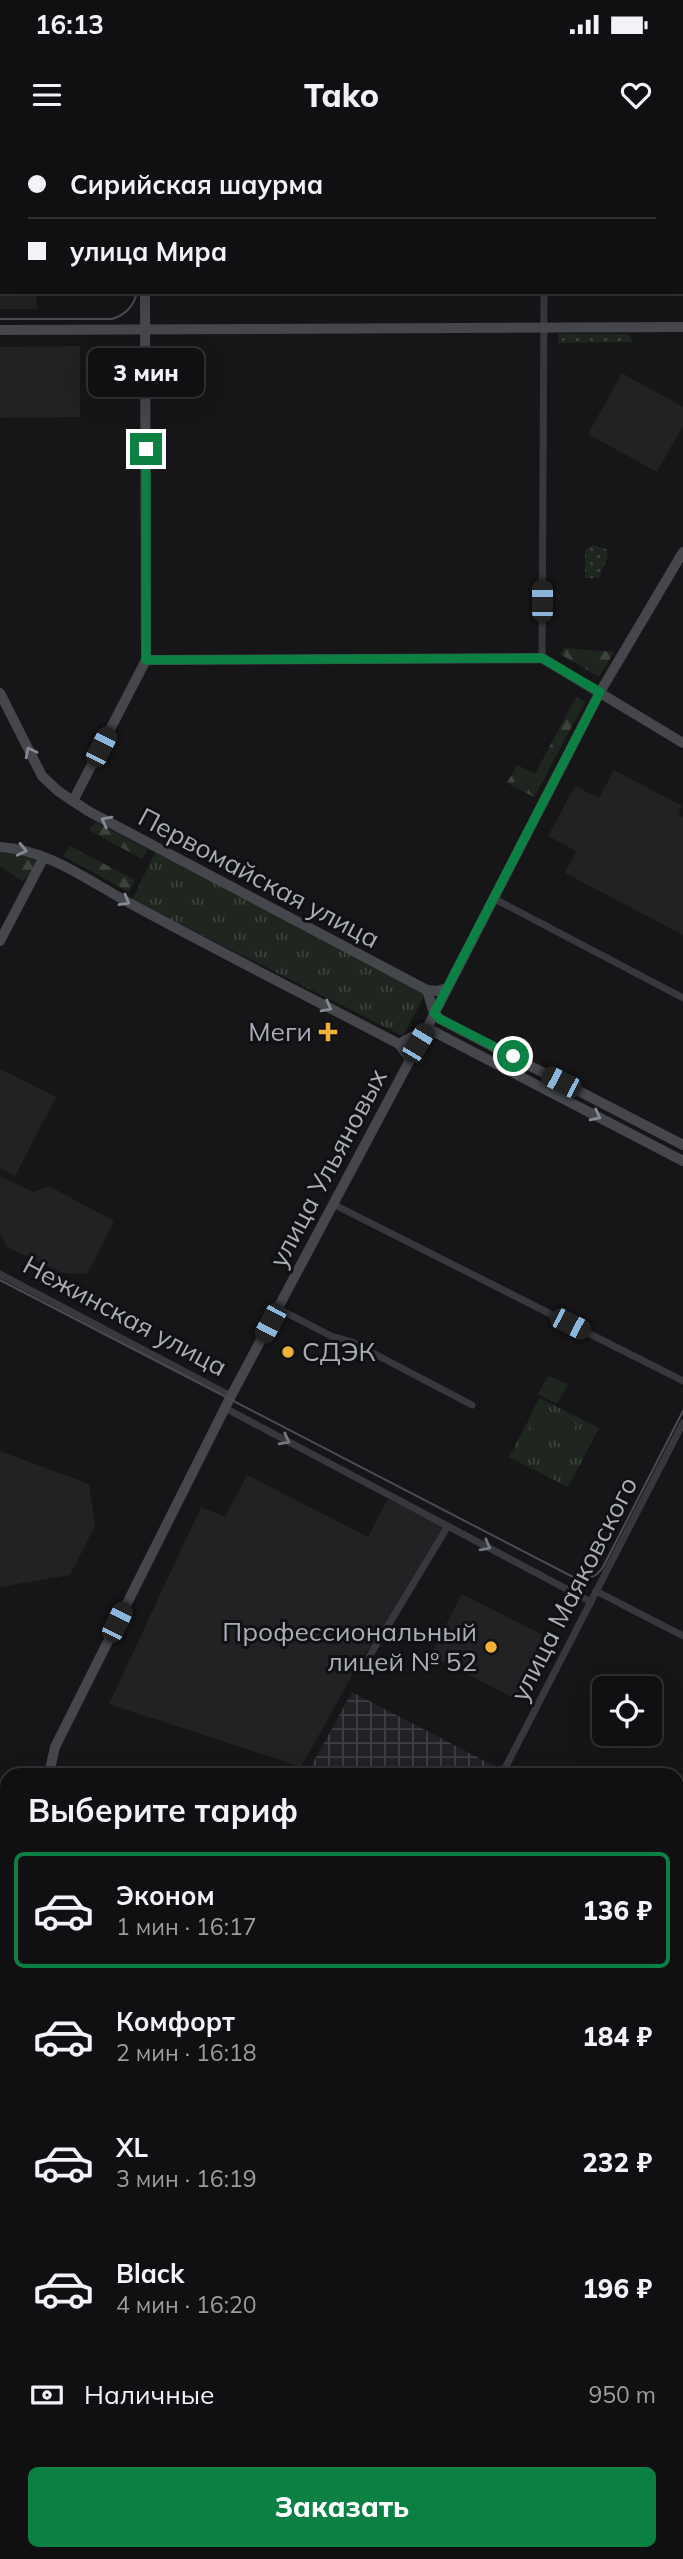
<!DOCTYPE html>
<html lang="ru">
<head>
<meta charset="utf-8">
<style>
	body { margin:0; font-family:Mulish,sans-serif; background:#1e1e20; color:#f1f3f6; height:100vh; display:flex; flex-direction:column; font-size:26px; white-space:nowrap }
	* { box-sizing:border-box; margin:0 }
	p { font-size:23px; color:#9c9d9f }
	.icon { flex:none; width:38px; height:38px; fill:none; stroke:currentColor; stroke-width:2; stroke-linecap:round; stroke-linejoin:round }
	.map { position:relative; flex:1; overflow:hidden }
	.side { position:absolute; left:0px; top:1628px; width:684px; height:793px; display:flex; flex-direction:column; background:#101012; border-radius:21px 21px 0 0; box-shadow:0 7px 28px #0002,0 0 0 2px #303032 }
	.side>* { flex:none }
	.hud { position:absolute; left:0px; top:0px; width:684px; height:154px; box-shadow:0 7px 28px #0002,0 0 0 2px #303032; display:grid; align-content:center; height:154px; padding:0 28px; background:#101012 }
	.buttons { position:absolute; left:592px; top:1536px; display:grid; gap:14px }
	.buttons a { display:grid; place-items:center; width:70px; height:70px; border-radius:10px; background:#101012; box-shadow:0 7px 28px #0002,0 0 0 2px #303032; font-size:35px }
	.end { position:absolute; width:32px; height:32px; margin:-16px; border:9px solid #0b8043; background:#fff; box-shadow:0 0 0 4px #fff }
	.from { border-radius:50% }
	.bubble { position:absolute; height:49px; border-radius:10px; background:#101012; box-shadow:0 7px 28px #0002,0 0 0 2px #303032; font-size:23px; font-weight:800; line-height:49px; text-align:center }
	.car { position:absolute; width:21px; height:42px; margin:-21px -10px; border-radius:9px; box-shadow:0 0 5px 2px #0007; background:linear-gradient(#222 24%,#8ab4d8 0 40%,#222 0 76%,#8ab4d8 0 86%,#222 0) }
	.hud b { display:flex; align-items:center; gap:24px; height:66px; font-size:26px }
	.hud b+b { border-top:2px solid #303032 }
	.hud i { width:18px; height:18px; background:#f1f3f6 }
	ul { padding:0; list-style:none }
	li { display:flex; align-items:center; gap:21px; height:116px; margin:0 14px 10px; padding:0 14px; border:4px solid transparent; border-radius:10px }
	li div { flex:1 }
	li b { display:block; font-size:26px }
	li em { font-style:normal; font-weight:800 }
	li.current { border-color:#0b8043 }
	li>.icon { width:63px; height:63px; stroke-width:1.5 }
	h2 { padding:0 28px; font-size:32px; line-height:84px }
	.pay { display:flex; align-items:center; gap:18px; height:77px; padding:0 28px; font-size:26px }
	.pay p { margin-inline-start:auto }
	.cta { display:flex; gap:14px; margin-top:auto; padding:14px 28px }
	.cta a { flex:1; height:80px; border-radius:10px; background:#0b8043; color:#fff; font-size:28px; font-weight:800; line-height:80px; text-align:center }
	.status { display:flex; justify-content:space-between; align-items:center; height:49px; padding:0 35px; background:#101012; direction:ltr }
	.status svg { height:19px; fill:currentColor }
	header { display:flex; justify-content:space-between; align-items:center; height:91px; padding:0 28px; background:#101012; font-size:32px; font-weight:800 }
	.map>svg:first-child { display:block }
	.built { fill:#222225 }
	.industrial { fill:url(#industrial-grid) }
	.grass { fill:url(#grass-dots) }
	.forest { fill:url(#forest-firs) }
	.park { fill:url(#park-tufts) }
	.garden { fill:#1e261f }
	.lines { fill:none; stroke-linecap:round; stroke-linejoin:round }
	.street { stroke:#37383d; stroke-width:7 }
	.secondary { stroke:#45474d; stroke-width:10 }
	.tram { stroke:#4a4c52; stroke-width:2 }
	.rail-casing { stroke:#4a4c52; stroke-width:5 }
	.rail { stroke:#111113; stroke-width:2.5; stroke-dasharray:8; stroke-linecap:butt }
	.oneway { stroke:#858993 }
	.oneway2 { stroke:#757881 }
	.route { stroke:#0b8043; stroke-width:9 }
	.poi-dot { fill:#f2b134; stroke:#111113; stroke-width:2.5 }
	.labels { text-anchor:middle; stroke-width:6; stroke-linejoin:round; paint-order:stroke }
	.street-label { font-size:26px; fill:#a8adb8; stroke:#111113 }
	.poi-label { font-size:26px; fill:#a8adb8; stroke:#111113; text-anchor:end }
</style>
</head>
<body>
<div class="status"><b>16:13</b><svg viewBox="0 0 49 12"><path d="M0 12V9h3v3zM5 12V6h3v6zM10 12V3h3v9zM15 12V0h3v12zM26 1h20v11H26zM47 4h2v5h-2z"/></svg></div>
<header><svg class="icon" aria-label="menu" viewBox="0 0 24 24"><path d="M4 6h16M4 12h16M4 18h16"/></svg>Tako<svg class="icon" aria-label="heart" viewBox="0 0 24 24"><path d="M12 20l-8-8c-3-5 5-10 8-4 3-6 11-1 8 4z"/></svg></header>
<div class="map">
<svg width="683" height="2419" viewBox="0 0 683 2419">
	<defs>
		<pattern id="industrial-grid" width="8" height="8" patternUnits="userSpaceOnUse" patternTransform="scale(1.75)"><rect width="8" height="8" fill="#222225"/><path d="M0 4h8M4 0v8" fill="none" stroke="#3f3f43"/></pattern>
		<pattern id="grass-dots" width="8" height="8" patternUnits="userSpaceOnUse" patternTransform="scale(1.75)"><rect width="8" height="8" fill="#1e261f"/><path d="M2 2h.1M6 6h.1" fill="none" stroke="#3c433d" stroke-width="1.8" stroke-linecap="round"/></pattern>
		<pattern id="forest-firs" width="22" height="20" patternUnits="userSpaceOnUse" patternTransform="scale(1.75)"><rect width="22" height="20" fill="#1e261f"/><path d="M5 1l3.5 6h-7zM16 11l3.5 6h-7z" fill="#3c433d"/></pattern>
		<pattern id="park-tufts" width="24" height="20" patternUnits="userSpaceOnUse" patternTransform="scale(1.75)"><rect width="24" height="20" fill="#1e261f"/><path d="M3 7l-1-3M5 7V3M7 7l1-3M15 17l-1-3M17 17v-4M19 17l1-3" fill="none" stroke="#3c433d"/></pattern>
	</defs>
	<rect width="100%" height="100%" fill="#161618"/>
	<g class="built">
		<path d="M0,86L2,152H36L37,169H0Z"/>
		<path d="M80,206V277L0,278V207Z"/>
		<path d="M622,233L683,267V285L657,332L588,294Z"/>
		<path d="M614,630L682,666L678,674L683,677V795L565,733L576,711L548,696L575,646L599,658Z"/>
		<path d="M0,929L56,957L15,1036L0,1028Z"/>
		<path d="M0,1036L33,1052L49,1046L114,1081L87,1134L62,1133L7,1107L0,1092Z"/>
		<path d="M0,1311L89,1344L95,1386L70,1435L0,1447Z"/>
		<path d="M247,1335L368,1397L388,1359L446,1386L378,1508L369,1509L363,1516L301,1627L109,1564L201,1367L225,1377Z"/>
		<path d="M462,1454L551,1499L519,1561L430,1515Z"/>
	</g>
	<g class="industrial">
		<path d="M352,1552L502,1630L500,1634H307Z"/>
		<path d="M0,1771H7V1859L0,1860Z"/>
		<path d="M677,2161L683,2164V2419H458L461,2413H677Z"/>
	</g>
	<g class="grass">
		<path d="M558,194H629L633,202L558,203Z"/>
		<path d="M593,405L606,409L608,416L599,438H585V410Z"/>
	</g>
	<g class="forest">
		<path d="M564,508L614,512L599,537L560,514Z"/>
		<path d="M576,557L585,562L534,657L507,643L517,625L535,634Z"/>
		<path d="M96,682L148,709L142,719L89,690Z"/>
		<path d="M70,706L135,740L129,752L63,716Z"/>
		<path d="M0,712L38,718L31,735L22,741L0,726Z"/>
	</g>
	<g class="park">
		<path d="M156,711L425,854L403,896L132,760Z"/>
		<path d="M548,1236L568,1244L557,1264L538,1254Z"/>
		<path d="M540,1258L599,1288L568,1347L509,1317L526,1285L565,1305L576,1285L536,1264Z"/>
	</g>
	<g class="garden">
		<path d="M536,1264L576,1285L565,1306L526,1285Z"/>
		<path d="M0,2090L7,2092V2363L0,2358Z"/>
		<path d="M72,2413H434L430,2419H80Z"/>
	</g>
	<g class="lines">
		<g class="street">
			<path d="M542,0V2"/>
			<path d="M542,518L544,152"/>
			<path d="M493,758L683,858"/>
			<path d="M333,1064L683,1241"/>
			<path d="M0,1134L231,1256"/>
			<path d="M277,1168L331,1196L352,1202L472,1265"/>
			<path d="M225,1268L591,1462"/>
			<path d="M596,1451L683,1496"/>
			<path d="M369,1517L448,1386"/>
			<path d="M502,1634L683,1283"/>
			<path d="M677,2046L683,2036"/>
			<path d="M115,2419V2413"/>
		</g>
		<g class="secondary">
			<path d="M145,0V2"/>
			<path d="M0,190L683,187"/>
			<path d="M146,520L542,518L683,603"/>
			<path d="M0,553L42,636L58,651L88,671L427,850L437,851L447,848"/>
			<path d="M73,661L146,520L145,152"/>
			<path d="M0,707C51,710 91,743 135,766C222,813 311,858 399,904L409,918"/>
			<path d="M0,801L44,717"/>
			<path d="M427,850L434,873L440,879L683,1005"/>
			<path d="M427,888L683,1021"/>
			<path d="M399,904L423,891"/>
			<path d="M49,1634L55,1607L231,1256L427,888L600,552L683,412"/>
			<path d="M0,1659L7,1658"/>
			<path d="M677,1781L683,1783"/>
			<path d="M677,2154L683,2156"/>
			<path d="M0,2376L7,2382"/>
			<path d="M49,2413L56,2419"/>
			<path d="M446,2419L449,2413"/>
		</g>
		<g class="tram">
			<path d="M137,0V2"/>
			<path d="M0,179H112C125,175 134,166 137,152"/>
			<path d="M0,1140L573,1437C586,1440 595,1439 603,1427L683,1271"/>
		</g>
		<g class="rail-casing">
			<g id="rail">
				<path d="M0,1757L7,1756"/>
				<path d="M677,1884L683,1885"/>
				<path d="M677,1895L683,1897"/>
			</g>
		</g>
		<use href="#rail" class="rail"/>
	</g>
	<defs><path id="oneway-chevron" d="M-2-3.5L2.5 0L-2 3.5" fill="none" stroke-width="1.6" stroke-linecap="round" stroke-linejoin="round" transform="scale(1.75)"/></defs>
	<g class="oneway">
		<use href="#oneway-chevron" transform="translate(30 612) rotate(-117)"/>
		<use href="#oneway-chevron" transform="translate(106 681) rotate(-152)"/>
		<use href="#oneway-chevron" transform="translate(22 710) rotate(13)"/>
		<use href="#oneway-chevron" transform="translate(125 761) rotate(30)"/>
		<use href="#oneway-chevron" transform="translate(327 867) rotate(28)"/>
		<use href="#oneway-chevron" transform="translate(596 976) rotate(27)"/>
	</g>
	<g class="oneway2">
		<use href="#oneway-chevron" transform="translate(285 1300) rotate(28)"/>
		<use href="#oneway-chevron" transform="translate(486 1406) rotate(28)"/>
	</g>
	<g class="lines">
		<path class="route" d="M146,309V520L542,518L600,552L434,873L440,879L513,916"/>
	</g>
	<g class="poi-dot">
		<path d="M324.5 881.5h7v7h7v7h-7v7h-7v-7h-7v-7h7z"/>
		<circle cx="288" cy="1212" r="7"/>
		<circle cx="491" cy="1507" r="7"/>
	</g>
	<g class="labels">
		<g class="street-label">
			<text transform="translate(259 738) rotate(28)" y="9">Первомайская улица</text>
			<text transform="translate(328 1028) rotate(-62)" y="9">улица Ульяновых</text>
			<text transform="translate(125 1176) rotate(28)" y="9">Нежинская улица</text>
			<text transform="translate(574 1449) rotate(-63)" y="9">улица Маяковского</text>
		</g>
		<g class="poi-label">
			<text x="312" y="901">Меги</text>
			<text x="302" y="1221" text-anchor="start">СДЭК</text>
			<text x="477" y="1501">Профессиональный<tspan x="477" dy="30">лицей № 52</tspan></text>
		</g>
	</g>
</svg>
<div class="buttons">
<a><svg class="icon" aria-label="locate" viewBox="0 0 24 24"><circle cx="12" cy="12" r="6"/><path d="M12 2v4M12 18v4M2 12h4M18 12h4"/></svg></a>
</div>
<i class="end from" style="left:513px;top:916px"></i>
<i class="end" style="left:146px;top:309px"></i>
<div class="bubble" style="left:88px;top:208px;width:116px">3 мин</div>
<i class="car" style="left:542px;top:461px;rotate:0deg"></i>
<i class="car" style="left:101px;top:607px;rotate:27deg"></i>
<i class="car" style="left:418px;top:903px;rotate:31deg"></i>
<i class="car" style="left:561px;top:942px;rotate:297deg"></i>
<i class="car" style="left:270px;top:1183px;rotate:208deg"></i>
<i class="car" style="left:570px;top:1184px;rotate:117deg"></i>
<i class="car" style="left:117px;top:1482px;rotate:26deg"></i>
<div class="hud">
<b><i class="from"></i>Сирийская шаурма</b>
<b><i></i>улица Мира</b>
</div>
<section class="side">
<h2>Выберите тариф</h2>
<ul>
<li class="current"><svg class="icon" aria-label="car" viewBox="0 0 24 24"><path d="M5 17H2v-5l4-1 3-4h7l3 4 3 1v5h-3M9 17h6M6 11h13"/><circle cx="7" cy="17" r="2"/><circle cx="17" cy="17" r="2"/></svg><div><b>Эконом</b><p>1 мин · 16:17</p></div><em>136 ₽</em></li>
<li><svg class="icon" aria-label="car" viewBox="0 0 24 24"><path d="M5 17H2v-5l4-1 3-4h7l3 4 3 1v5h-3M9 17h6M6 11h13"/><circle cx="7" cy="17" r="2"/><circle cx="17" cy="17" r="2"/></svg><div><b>Комфорт</b><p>2 мин · 16:18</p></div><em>184 ₽</em></li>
<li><svg class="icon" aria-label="car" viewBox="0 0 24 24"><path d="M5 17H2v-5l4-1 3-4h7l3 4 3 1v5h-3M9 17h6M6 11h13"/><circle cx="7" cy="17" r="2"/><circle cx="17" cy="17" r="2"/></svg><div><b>XL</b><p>3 мин · 16:19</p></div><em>232 ₽</em></li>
<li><svg class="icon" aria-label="car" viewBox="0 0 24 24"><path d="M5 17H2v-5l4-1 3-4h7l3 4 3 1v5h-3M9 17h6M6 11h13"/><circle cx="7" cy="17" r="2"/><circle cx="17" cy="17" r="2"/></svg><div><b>Black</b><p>4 мин · 16:20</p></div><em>196 ₽</em></li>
</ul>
<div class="pay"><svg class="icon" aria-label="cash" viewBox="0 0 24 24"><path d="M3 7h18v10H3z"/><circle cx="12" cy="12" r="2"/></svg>Наличные<p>950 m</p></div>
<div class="cta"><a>Заказать</a></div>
</section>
</div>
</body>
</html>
